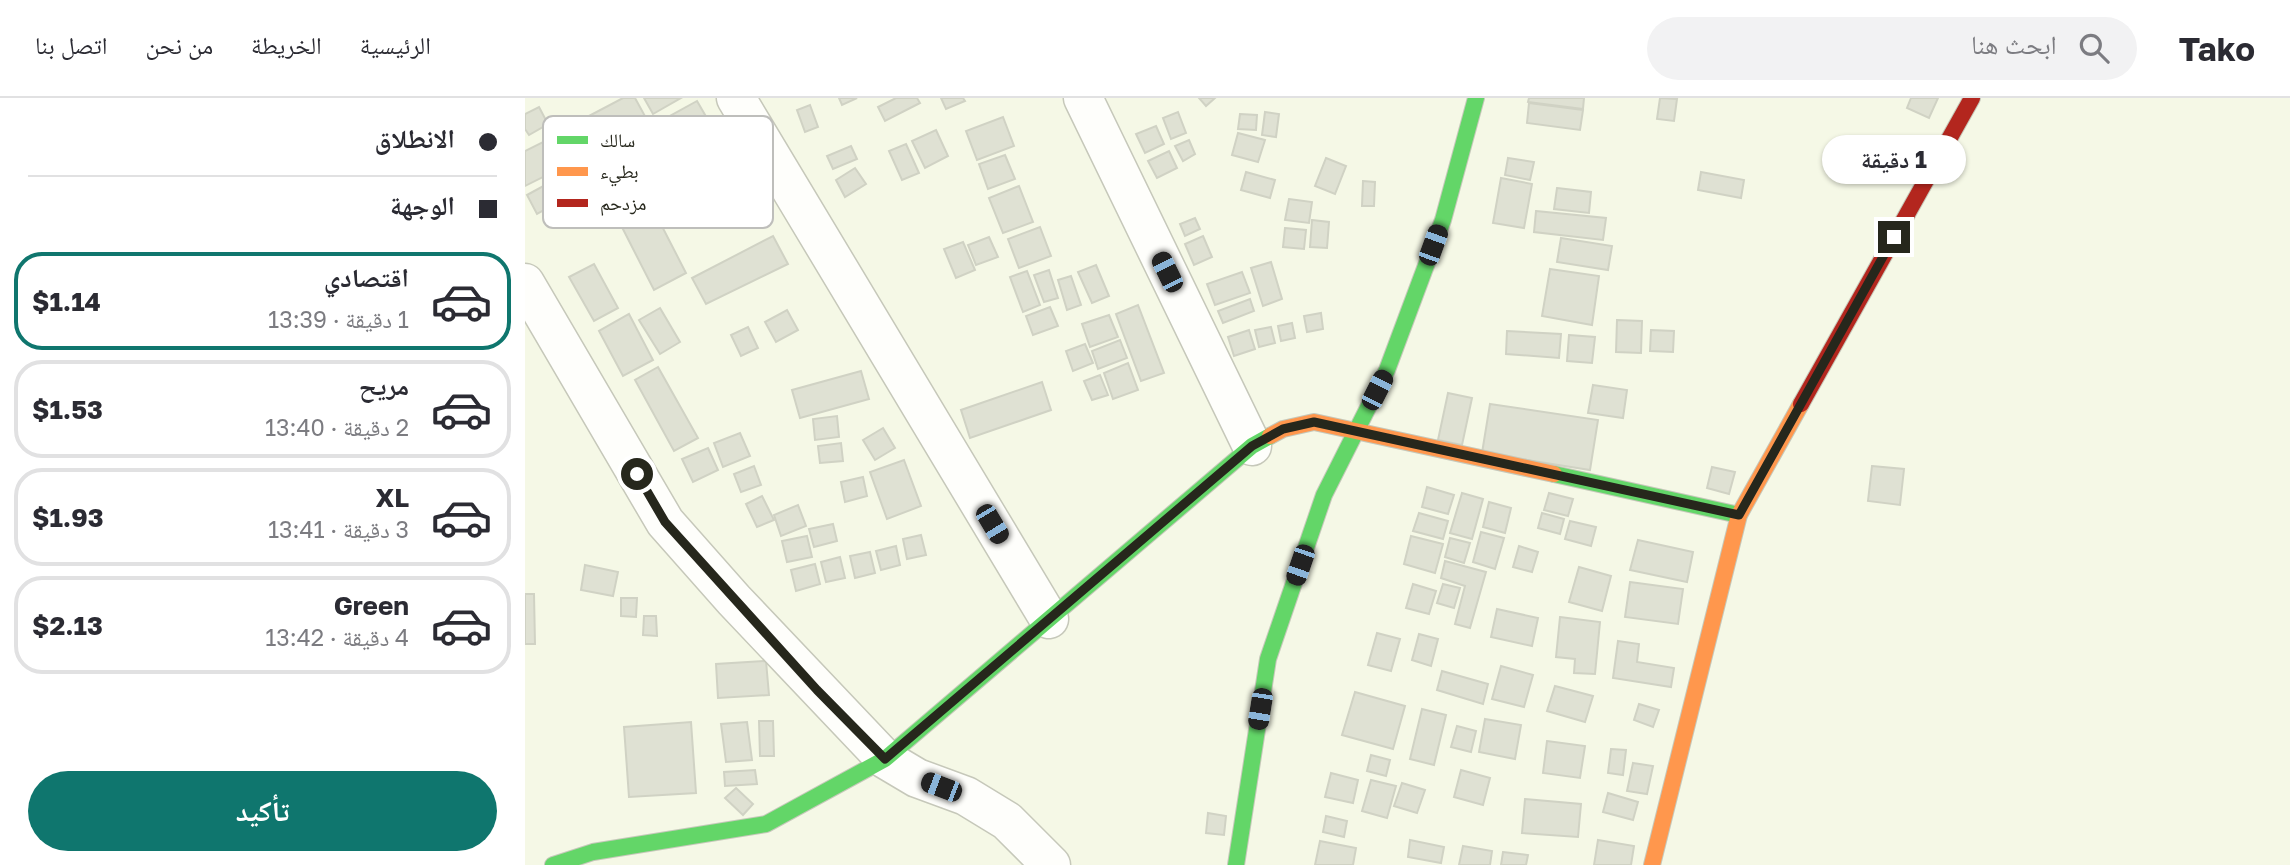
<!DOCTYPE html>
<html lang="ar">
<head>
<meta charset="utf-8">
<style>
	body { margin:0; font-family:"Golos Text","Noto Naskh Arabic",sans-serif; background:#f2f2f3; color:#2b2b33; direction:rtl; height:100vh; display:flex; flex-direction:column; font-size:26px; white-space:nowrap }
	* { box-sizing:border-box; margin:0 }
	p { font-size:23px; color:#7c7c81 }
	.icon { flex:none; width:38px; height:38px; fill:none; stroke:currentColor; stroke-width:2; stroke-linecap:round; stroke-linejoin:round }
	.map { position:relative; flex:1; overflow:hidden; direction:ltr }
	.details { display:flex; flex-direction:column; background:#fff; width:525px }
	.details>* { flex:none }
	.guide { display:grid; align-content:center; height:154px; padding:0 28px; background:#fff }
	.end { position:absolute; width:32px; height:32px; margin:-16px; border:9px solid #26271c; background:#fff; box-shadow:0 0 0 4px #fff }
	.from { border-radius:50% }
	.bubble { position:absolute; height:49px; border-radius:24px; background:#fff; box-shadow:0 2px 5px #0004; font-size:23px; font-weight:700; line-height:49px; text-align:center; direction:rtl }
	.car { position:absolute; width:21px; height:42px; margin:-21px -10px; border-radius:9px; box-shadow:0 0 5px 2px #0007; background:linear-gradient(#222 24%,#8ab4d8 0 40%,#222 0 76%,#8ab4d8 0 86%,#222 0) }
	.guide b { display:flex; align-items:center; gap:24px; height:66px; font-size:26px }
	.guide b+b { border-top:2px solid #e1e1e2 }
	.guide i { width:18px; height:18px; background:#2b2b33 }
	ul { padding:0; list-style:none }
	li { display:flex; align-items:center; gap:21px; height:98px; margin:0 14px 10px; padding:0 14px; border:4px solid #e1e1e2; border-radius:28px }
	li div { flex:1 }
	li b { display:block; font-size:26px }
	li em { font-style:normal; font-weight:700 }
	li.active { border-color:#0f766e }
	li>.icon { width:63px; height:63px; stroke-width:1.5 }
	.button { display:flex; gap:14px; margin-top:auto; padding:14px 28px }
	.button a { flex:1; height:80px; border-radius:42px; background:#0f766e; color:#fff; font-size:28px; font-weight:700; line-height:80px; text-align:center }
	header { display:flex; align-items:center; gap:42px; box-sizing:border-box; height:98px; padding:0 35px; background:#fff; border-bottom:2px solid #e1e1e2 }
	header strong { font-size:33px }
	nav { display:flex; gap:38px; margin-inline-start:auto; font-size:24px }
	.search { width:490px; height:63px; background:#f2f2f3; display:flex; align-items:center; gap:18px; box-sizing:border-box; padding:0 24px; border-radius:38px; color:#7c7c81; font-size:26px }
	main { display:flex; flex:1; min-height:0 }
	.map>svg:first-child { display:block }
	.building { fill:#dfe1d3; stroke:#d0d2c4; stroke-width:2 }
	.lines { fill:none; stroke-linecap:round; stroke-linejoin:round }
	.street-casing { stroke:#c6c8ba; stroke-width:41 }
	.fast-casing { stroke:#c6c8ba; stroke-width:18 }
	.slow-casing { stroke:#c6c8ba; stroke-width:18 }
	.jam-casing { stroke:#c6c8ba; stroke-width:18 }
	.street { stroke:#fefefb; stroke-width:38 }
	.fast { stroke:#63d668; stroke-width:16 }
	.slow { stroke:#ff974d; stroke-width:16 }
	.jam { stroke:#b3261e; stroke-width:16 }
	.route { stroke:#26271c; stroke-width:9 }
	.key { fill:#fff; stroke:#bebebb; stroke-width:2 }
	.key-label { font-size:19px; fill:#26271c }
</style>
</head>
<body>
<header>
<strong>Tako</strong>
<div class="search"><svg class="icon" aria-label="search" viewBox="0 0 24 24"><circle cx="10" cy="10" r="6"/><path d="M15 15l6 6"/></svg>ابحث هنا</div>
<nav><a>الرئيسية</a><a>الخريطة</a><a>من نحن</a><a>اتصل بنا</a></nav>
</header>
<main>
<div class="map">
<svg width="1765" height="767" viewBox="0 0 1765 767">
	<rect width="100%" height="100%" fill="#f5f8e6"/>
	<g class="building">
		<path d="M98,0H110L121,20L56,55L43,29Z"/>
		<path d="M119,0H156L128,16Z"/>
		<path d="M314,0H332L317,7Z"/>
		<path d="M371,0H392L395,5L360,23L353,9Z"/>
		<path d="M416,0H438L440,3L421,11Z"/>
		<path d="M674,0H690L681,8Z"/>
		<path d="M1004,0H1059L1058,11L1003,4Z"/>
		<path d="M1135,0L1152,1L1149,23L1132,21Z"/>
		<path d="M1386,0H1413L1404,20L1382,10Z"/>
		<path d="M172,3L183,22L156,38L145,18Z"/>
		<path d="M1004,5L1058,12L1055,32L1002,25Z"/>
		<path d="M285,7L293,29L280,34L272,12Z"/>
		<path d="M14,9L23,26L4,37L0,31V16Z"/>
		<path d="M653,14L661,35L646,41L638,20Z"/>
		<path d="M740,14L754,16L751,39L737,37Z"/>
		<path d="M715,16L732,17L731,32L713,31Z"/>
		<path d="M478,19L489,48L452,62L441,33Z"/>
		<path d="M631,28L639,46L620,55L611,36Z"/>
		<path d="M411,32L423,58L400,70L387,43Z"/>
		<path d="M713,35L740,42L733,64L707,57Z"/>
		<path d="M34,36L48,64L0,88V53Z"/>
		<path d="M664,42L670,56L658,63L650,48Z"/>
		<path d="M381,46L394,75L377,82L364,53Z"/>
		<path d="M326,48L332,61L308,71L302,58Z"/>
		<path d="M644,53L652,70L632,80L623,63Z"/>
		<path d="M480,57L490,81L463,91L454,66Z"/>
		<path d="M801,60L821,68L810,96L790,88Z"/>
		<path d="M983,60L1009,64L1005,82L980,77Z"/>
		<path d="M64,63L74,82L12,116L2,97Z"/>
		<path d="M330,70L341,86L320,99L311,82Z"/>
		<path d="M108,72L161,175L129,192L76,88Z"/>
		<path d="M721,74L750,82L745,100L716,92Z"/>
		<path d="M1176,74L1219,82L1216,100L1173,92Z"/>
		<path d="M976,80L1007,86L999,130L968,125Z"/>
		<path d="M838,83L850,84L849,108H837Z"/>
		<path d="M494,88L508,124L478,135L464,100Z"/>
		<path d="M1032,90L1066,94L1064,115L1029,111Z"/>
		<path d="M764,101L787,104L784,125L760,122Z"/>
		<path d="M1011,113L1081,120L1078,142L1009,134Z"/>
		<path d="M670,120L675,131L660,138L655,126Z"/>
		<path d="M787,122L804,124L802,150L785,149Z"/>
		<path d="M515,129L526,158L494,170L483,141Z"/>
		<path d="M760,130L781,132L779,151L758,149Z"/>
		<path d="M248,138L263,166L181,206L167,180Z"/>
		<path d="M678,138L687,159L669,167L660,146Z"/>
		<path d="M464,139L473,159L451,167L443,147Z"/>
		<path d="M1036,140L1087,148L1083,172L1032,164Z"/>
		<path d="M438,144L450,172L431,180L419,151Z"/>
		<path d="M746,164L757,201L738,208L726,170Z"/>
		<path d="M69,166L93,210L69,223L44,179Z"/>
		<path d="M571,167L584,198L567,205L553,174Z"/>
		<path d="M1025,171L1074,178L1067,227L1017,218Z"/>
		<path d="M524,172L533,200L519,204L509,177Z"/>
		<path d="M502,173L515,207L498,214L485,179Z"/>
		<path d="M717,174L725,195L690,207L682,186Z"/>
		<path d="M546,178L556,207L542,212L533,182Z"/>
		<path d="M725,201L729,213L698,225L693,213Z"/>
		<path d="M613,207L639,275L616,283L591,216Z"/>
		<path d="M525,209L533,228L508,237L501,218Z"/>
		<path d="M135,210L155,244L135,256L114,222Z"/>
		<path d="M262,212L273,232L251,244L240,224Z"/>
		<path d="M796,215L798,231L782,234L779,218Z"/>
		<path d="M104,216L128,262L98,278L74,233Z"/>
		<path d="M584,217L593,239L565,249L557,226Z"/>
		<path d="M1092,222L1117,223L1116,255L1091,254Z"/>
		<path d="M767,225L770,240L756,243L753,228Z"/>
		<path d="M223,229L233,250L216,258L206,237Z"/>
		<path d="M746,229L750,245L734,249L730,232Z"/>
		<path d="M724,232L730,251L709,258L703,239Z"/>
		<path d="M1126,232L1149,233L1148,254L1125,253Z"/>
		<path d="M982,233L1036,236L1034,260L981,256Z"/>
		<path d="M1044,237L1070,239L1067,265L1042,263Z"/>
		<path d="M595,242L602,260L573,271L567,253Z"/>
		<path d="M560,246L568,265L548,273L541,253Z"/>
		<path d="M603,265L613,292L588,301L579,275Z"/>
		<path d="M133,269L173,340L149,353L110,282Z"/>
		<path d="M336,273L344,301L275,320L267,292Z"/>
		<path d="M575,277L583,297L567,302L559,283Z"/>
		<path d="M517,284L526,312L445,340L436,312Z"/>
		<path d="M1068,287L1102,292L1098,320L1063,315Z"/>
		<path d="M923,295L947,300L937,347L913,342Z"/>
		<path d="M965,306L1073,322L1065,372L957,355Z"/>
		<path d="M312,318L314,339L290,342L288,321Z"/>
		<path d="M358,330L370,350L350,362L338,342Z"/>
		<path d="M215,335L225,358L198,369L189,345Z"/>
		<path d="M316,345L318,363L295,365L293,348Z"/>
		<path d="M183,350L193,372L168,384L157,361Z"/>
		<path d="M379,362L396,408L362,421L345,374Z"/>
		<path d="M229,368L236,387L216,394L209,376Z"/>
		<path d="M1347,368L1379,371L1375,407L1343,403Z"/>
		<path d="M1187,369L1210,374L1204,396L1182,390Z"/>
		<path d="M338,379L342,398L320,404L316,384Z"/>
		<path d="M902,389L929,397L923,416L897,409Z"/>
		<path d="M937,395L958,401L947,441L925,435Z"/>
		<path d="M1024,395L1048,401L1043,418L1019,412Z"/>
		<path d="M237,398L249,422L232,429L221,406Z"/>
		<path d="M964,404L986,410L980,435L958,429Z"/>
		<path d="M273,407L281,428L256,438L249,417Z"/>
		<path d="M894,415L923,423L918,441L888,433Z"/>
		<path d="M1017,415L1039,421L1035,436L1013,430Z"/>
		<path d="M1045,423L1071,429L1066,448L1040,441Z"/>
		<path d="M308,426L312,443L289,449L284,431Z"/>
		<path d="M956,434L979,440L970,471L948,464Z"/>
		<path d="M396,437L401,457L382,461L378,441Z"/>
		<path d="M282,438L287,459L262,464L257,443Z"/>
		<path d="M886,438L918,446L910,475L879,466Z"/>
		<path d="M925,440L945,445L939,465L920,459Z"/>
		<path d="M1113,442L1168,454L1162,484L1105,472Z"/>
		<path d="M371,448L375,467L356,472L351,453Z"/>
		<path d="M994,448L1013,454L1007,474L988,469Z"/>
		<path d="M345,454L350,475L330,480L325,458Z"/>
		<path d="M315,459L320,480L301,484L296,464Z"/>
		<path d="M920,463L961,474L945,530L930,526L940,488L916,480Z"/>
		<path d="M290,466L295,486L271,493L266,472Z"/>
		<path d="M60,467L93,474L88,498L56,492Z"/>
		<path d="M1054,469L1086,478L1077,513L1044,504Z"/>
		<path d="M1105,484L1158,491L1153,526L1100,519Z"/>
		<path d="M888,486L911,493L904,516L881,510Z"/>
		<path d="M918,486L935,490L929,510L912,505Z"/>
		<path d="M0,496H9L10,546H0Z"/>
		<path d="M96,500H112L111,519L96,518Z"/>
		<path d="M972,511L1013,520L1007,548L966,539Z"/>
		<path d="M119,518H131L132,538L118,537Z"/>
		<path d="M1035,519L1075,524L1070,576L1049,575L1050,561L1031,559Z"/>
		<path d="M852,535L875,541L866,573L843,567Z"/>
		<path d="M894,536L913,541L906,568L887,562Z"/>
		<path d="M1093,543L1114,546L1112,564L1149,570L1146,589L1088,580Z"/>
		<path d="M241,563L244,597L193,600L191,566Z"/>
		<path d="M976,568L1008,577L999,609L967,601Z"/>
		<path d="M917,573L963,586L958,606L912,592Z"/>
		<path d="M1030,588L1068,598L1060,624L1022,613Z"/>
		<path d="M830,594L880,608L868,651L817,637Z"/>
		<path d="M1114,606L1134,612L1128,629L1109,622Z"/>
		<path d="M897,611L921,617L909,667L885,661Z"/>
		<path d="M960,621L996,627L990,661L954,654Z"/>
		<path d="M234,623H248L249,658H235Z"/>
		<path d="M166,624L171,695L104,699L99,629Z"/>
		<path d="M222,624L227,662L201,664L196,626Z"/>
		<path d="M932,628L951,633L946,654L926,649Z"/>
		<path d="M1022,643L1060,648L1055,680L1018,675Z"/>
		<path d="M1086,651L1101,652L1098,677L1083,675Z"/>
		<path d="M846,657L865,662L861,678L842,673Z"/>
		<path d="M1108,665L1128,668L1122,696L1102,693Z"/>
		<path d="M230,672L232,686L200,688L199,674Z"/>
		<path d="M936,672L965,680L958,707L929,699Z"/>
		<path d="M806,675L833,682L828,705L800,699Z"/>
		<path d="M846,682L871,688L862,720L837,713Z"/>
		<path d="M877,685L900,692L892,715L869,708Z"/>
		<path d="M211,690L228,706L218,717L200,700Z"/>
		<path d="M1083,695L1113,704L1108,722L1078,714Z"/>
		<path d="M1000,701L1056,706L1053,739L997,735Z"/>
		<path d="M683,715L701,718L699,737L681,735Z"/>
		<path d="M801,718L822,723L819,739L798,734Z"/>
		<path d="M885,742L919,749L916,765L883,759Z"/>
		<path d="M1073,742L1109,748L1106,767H1069Z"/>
		<path d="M795,743L831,750L828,767H790Z"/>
		<path d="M938,748L967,753L965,767H934Z"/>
		<path d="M978,754L1003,757L1001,767H976Z"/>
	</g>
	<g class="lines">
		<g class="street-casing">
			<g id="street">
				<path d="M211,0L524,521"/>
				<path d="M558,0L727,348"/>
				<path d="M0,185L140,424L209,502L360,661L392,680L441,698L482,723L526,767"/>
			</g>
		</g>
		<g class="fast-casing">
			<g id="fast">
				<path d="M1029,376L1214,417"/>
				<path d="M28,767L68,754L241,726L360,661L727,348L745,338"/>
				<path d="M711,767L743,561L799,397L862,272L918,122L951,0"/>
			</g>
		</g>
		<g class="slow-casing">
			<g id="slow">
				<path d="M745,338L758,331L789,324L1029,376"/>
				<path d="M1127,767L1214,417L1276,306"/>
			</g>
		</g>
		<g class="jam-casing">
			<path id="jam" d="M1276,306L1447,0"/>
		</g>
		<use href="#street" class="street"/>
		<use href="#fast" class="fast"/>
		<use href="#slow" class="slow"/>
		<use href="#jam" class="jam"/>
	</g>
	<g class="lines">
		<path class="route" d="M112,376L140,424L292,592L360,661L727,348L758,331L789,324L1214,417L1369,139"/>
	</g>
	<rect x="18" y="18" width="230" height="112" rx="10" class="key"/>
	<rect x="32" y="38" width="31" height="8" fill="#63d668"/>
	<rect x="32" y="69" width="31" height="9" fill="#ff974d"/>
	<rect x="32" y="101" width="31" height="8" fill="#b3261e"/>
	<g class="key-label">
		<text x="75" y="49">سالك</text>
		<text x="75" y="80">بطيء</text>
		<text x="75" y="112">مزدحم</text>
	</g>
</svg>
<i class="end from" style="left:112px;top:376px"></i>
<i class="end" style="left:1369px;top:139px"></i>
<div class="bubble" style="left:1297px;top:37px;width:144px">1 دقيقة</div>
<i class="car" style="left:908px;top:147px;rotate:20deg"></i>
<i class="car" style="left:642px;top:174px;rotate:334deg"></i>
<i class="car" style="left:852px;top:292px;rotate:27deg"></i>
<i class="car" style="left:467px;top:426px;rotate:149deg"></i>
<i class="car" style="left:775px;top:467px;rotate:199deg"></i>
<i class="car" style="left:735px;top:611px;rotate:189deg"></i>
<i class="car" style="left:416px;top:689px;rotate:291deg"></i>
</div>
<section class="details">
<div class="guide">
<b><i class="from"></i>الانطلاق</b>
<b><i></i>الوجهة</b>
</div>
<ul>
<li class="active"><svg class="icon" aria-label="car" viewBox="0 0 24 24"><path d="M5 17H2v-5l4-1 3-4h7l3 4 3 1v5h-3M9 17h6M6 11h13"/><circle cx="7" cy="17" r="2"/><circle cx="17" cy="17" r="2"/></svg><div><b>اقتصادي</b><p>1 دقيقة · 13:39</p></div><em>$1.14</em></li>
<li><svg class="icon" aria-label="car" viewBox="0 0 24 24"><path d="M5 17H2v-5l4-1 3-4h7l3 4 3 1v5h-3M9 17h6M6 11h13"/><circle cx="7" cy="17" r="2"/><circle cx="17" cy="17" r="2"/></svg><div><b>مريح</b><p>2 دقيقة · 13:40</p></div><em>$1.53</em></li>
<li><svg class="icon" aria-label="car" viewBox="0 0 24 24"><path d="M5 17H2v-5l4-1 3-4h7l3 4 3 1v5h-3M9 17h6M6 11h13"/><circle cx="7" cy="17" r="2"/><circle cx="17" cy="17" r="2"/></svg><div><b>XL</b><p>3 دقيقة · 13:41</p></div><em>$1.93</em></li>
<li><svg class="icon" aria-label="car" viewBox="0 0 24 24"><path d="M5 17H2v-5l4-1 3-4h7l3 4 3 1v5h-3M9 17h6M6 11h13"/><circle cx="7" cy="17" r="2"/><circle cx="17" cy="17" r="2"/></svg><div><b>Green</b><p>4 دقيقة · 13:42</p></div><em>$2.13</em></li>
</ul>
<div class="button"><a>تأكيد</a></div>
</section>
</main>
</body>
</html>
